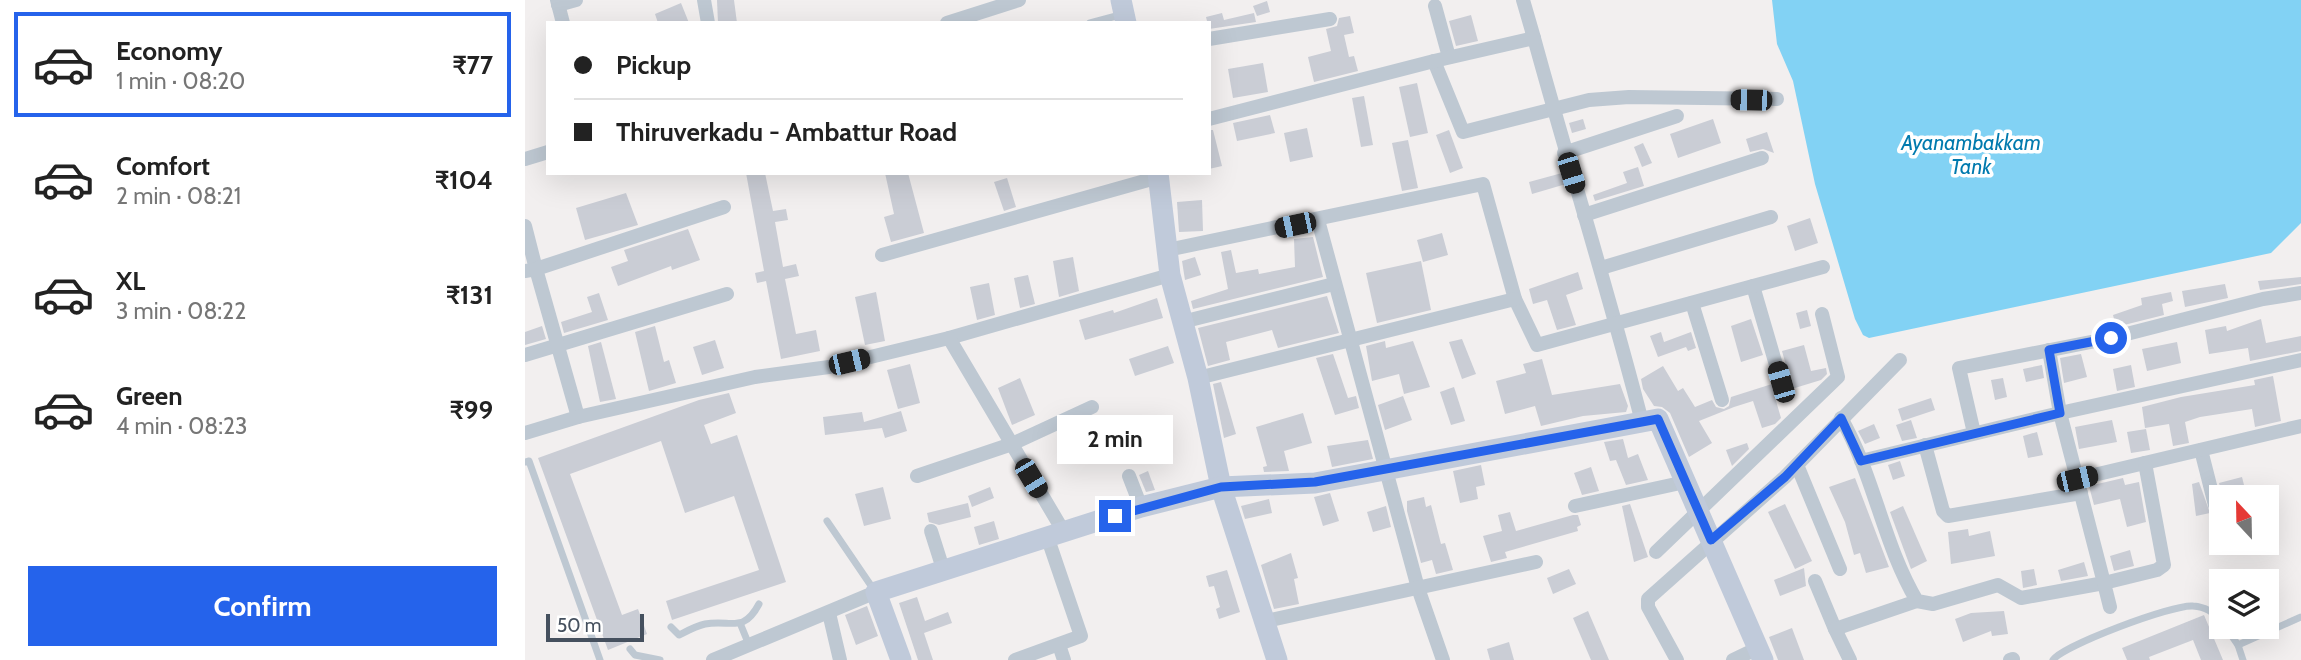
<!DOCTYPE html>
<html lang="en">
<head>
<meta charset="utf-8">
<style>
	body { margin:0; font-family:Cabin,sans-serif; background:#f6f6f6; color:#222; height:100vh; display:flex; flex-direction:column; font-size:26px; white-space:nowrap }
	* { box-sizing:border-box; margin:0 }
	p { font-size:23px; color:#767676 }
	.icon { flex:none; width:38px; height:38px; fill:none; stroke:currentColor; stroke-width:2; stroke-linecap:round; stroke-linejoin:round }
	.map { position:relative; flex:1; overflow:hidden }
	.panel { display:flex; flex-direction:column; background:#fff; width:525px }
	.panel>* { flex:none }
	.top-card { position:absolute; left:21px; top:21px; width:665px; height:154px; border-radius:0px; box-shadow:0 7px 28px #0002; display:grid; align-content:center; height:154px; padding:0 28px; background:#fff }
	.needle { width:46px; rotate:338deg }
	.tools { position:absolute; left:1684px; top:485px; display:grid; gap:14px }
	.tools a { display:grid; place-items:center; width:70px; height:70px; border-radius:0px; background:#fff; box-shadow:0 7px 28px #0002; font-size:35px }
	.scale { position:absolute; left:21px; bottom:18px; width:98px; box-sizing:border-box; padding-left:7px; border:4px solid #45505e; border-top:0; font-size:19px; line-height:24px; white-space:nowrap; color:#45505e; -webkit-text-stroke:5px #fff; paint-order:stroke }
	.end { position:absolute; width:32px; height:32px; margin:-16px; border:9px solid #2563eb; background:#fff; box-shadow:0 0 0 4px #fff }
	.from { border-radius:50% }
	.bubble { position:absolute; height:49px; border-radius:0px; background:#fff; box-shadow:0 7px 28px #0002; font-size:23px; font-weight:700; line-height:49px; text-align:center }
	.car { position:absolute; width:21px; height:42px; margin:-21px -10px; border-radius:9px; box-shadow:0 0 5px 2px #0007; background:linear-gradient(#222 24%,#8ab4d8 0 40%,#222 0 76%,#8ab4d8 0 86%,#222 0) }
	.top-card b { display:flex; align-items:center; gap:24px; height:66px; font-size:26px }
	.top-card b+b { border-top:2px solid #e0e0e0 }
	.top-card i { width:18px; height:18px; background:#222 }
	ul { padding:12px 0 0; list-style:none }
	li { display:flex; align-items:center; gap:21px; height:105px; margin:0 14px 10px; padding:0 14px; border:4px solid transparent; border-radius:0px }
	li div { flex:1 }
	li b { display:block; font-size:26px }
	li em { font-style:normal; font-weight:700 }
	li.selected { border-color:#2563eb }
	li>.icon { width:63px; height:63px; stroke-width:1.5 }
	.button { display:flex; gap:14px; margin-top:auto; padding:14px 28px }
	.button a { flex:1; height:80px; border-radius:0px; background:#2563eb; color:#fff; font-size:28px; font-weight:700; line-height:80px; text-align:center }
	main { display:flex; flex:1; min-height:0 }
	.map>svg:first-child { display:block }
	.water { fill:#82d2f4 }
	.building { fill:#cacdd5 }
	.lines { fill:none; stroke-linecap:round; stroke-linejoin:round }
	.lane { stroke:#bec8d2; stroke-width:7 }
	.street { stroke:#bec8d2; stroke-width:14 }
	.secondary { stroke:#c0cada; stroke-width:21 }
	.route { stroke:#2563eb; stroke-width:9 }
	.labels { text-anchor:middle; stroke-width:7; stroke-linejoin:round; paint-order:stroke }
	.water-label { font-size:21px; font-style:italic; fill:#017aae; stroke:#fff }
</style>
</head>
<body>
<main>
<section class="panel">
<ul>
<li class="selected"><svg class="icon" aria-label="car" viewBox="0 0 24 24"><path d="M5 17H2v-5l4-1 3-4h7l3 4 3 1v5h-3M9 17h6M6 11h13"/><circle cx="7" cy="17" r="2"/><circle cx="17" cy="17" r="2"/></svg><div><b>Economy</b><p>1 min · 08:20</p></div><em>₹77</em></li>
<li><svg class="icon" aria-label="car" viewBox="0 0 24 24"><path d="M5 17H2v-5l4-1 3-4h7l3 4 3 1v5h-3M9 17h6M6 11h13"/><circle cx="7" cy="17" r="2"/><circle cx="17" cy="17" r="2"/></svg><div><b>Comfort</b><p>2 min · 08:21</p></div><em>₹104</em></li>
<li><svg class="icon" aria-label="car" viewBox="0 0 24 24"><path d="M5 17H2v-5l4-1 3-4h7l3 4 3 1v5h-3M9 17h6M6 11h13"/><circle cx="7" cy="17" r="2"/><circle cx="17" cy="17" r="2"/></svg><div><b>XL</b><p>3 min · 08:22</p></div><em>₹131</em></li>
<li><svg class="icon" aria-label="car" viewBox="0 0 24 24"><path d="M5 17H2v-5l4-1 3-4h7l3 4 3 1v5h-3M9 17h6M6 11h13"/><circle cx="7" cy="17" r="2"/><circle cx="17" cy="17" r="2"/></svg><div><b>Green</b><p>4 min · 08:23</p></div><em>₹99</em></li>
</ul>
<div class="button"><a>Confirm</a></div>
</section>
<div class="map">
<svg width="1776" height="660" viewBox="0 0 1776 660">
	<rect width="100%" height="100%" fill="#f2efef"/>
	<path class="water" d="M1247,0H1776V223L1746,253L1344,338L1338,335L1330,319L1290,184L1268,81L1252,44Z"/>
	<g class="building">
		<path d="M192,0H209L212,23H193Z"/>
		<path d="M742,1L745,12L732,16L728,6Z"/>
		<path d="M156,3L164,23H133L130,14Z"/>
		<path d="M697,13L699,20L729,13L731,22L684,29L681,17Z"/>
		<path d="M946,15L953,41L931,46L924,21Z"/>
		<path d="M825,16L829,33L819,35L824,57L829,56L833,71L789,82L783,57L806,51L801,29L812,26L814,18Z"/>
		<path d="M738,63L743,92L708,98L703,69Z"/>
		<path d="M892,83L903,133L885,137L874,87Z"/>
		<path d="M839,96L848,145L836,147L827,98Z"/>
		<path d="M745,115L750,133L712,141L708,123Z"/>
		<path d="M1058,119L1061,129L1047,133L1044,123Z"/>
		<path d="M1188,119L1196,143L1153,158L1145,134Z"/>
		<path d="M782,128L788,157L765,162L759,133Z"/>
		<path d="M684,130H688L697,166L684,169Z"/>
		<path d="M924,130L938,168L925,173L911,135Z"/>
		<path d="M1242,132L1249,153L1238,149L1225,152L1221,139Z"/>
		<path d="M883,140L893,188L877,191L867,143Z"/>
		<path d="M1118,143L1127,163L1117,167L1109,147Z"/>
		<path d="M1113,167L1119,186L1070,201L1068,195L1102,183L1098,172Z"/>
		<path d="M221,173H240L248,211L261,209L263,220L250,222L258,267L271,264L274,276L260,279L271,334L291,330L295,351L256,359L241,281L232,283L230,273L239,271Z"/>
		<path d="M360,173H383L399,233L366,242L359,217L369,214Z"/>
		<path d="M1037,173L1041,184L1007,194L1004,182Z"/>
		<path d="M482,178L491,207L479,211L469,182Z"/>
		<path d="M101,193L113,225L60,240L51,208Z"/>
		<path d="M677,200L678,231L654,232L652,202Z"/>
		<path d="M1285,218L1293,243L1270,251L1262,226Z"/>
		<path d="M163,229L175,260L147,270L146,266L93,286L86,267L103,261L99,250Z"/>
		<path d="M917,233L923,255L898,262L892,240Z"/>
		<path d="M788,237L798,277L668,309L666,301L703,289L696,252L706,250L711,273L733,269L734,274L770,267L769,239Z"/>
		<path d="M548,257L554,291L534,297L528,261Z"/>
		<path d="M670,257L676,275L660,280L657,261Z"/>
		<path d="M896,261L906,310L852,323L841,273Z"/>
		<path d="M1053,272L1058,289L1041,295L1051,325L1032,330L1022,300L1008,304L1004,289Z"/>
		<path d="M503,275L510,304L495,308L489,278Z"/>
		<path d="M1776,277V284L1735,290L1733,281Z"/>
		<path d="M464,283L470,315L452,320L445,287Z"/>
		<path d="M1700,284L1703,298L1660,307L1657,291Z"/>
		<path d="M351,292L360,341L340,345L330,297Z"/>
		<path d="M1646,292L1648,301L1637,304L1639,315L1591,327L1588,315L1617,305L1616,298Z"/>
		<path d="M74,293L83,320L39,333L36,322L67,312L62,297Z"/>
		<path d="M802,296L814,333L753,348L747,330L701,342L705,360L683,366L673,328Z"/>
		<path d="M632,298L638,318L560,340L554,320L588,310L589,313Z"/>
		<path d="M1282,310L1286,326L1275,329L1271,313Z"/>
		<path d="M1226,319L1238,355L1216,362L1206,326Z"/>
		<path d="M1736,319L1741,343L1776,336V351L1725,361L1723,348L1684,354L1680,330L1701,326L1702,331Z"/>
		<path d="M17,326L21,339L0,345V332Z"/>
		<path d="M130,326L139,362L144,360L151,383L124,391L110,332Z"/>
		<path d="M1136,332L1139,342L1166,332L1171,348L1163,351L1161,347L1133,357L1125,336Z"/>
		<path d="M937,339L951,374L937,379L924,342Z"/>
		<path d="M190,340L199,368L177,375L168,347Z"/>
		<path d="M860,341L861,348L888,341L905,387L879,394L874,374L847,381L841,346Z"/>
		<path d="M76,342L91,399L75,402L63,346Z"/>
		<path d="M1652,342L1656,363L1622,371L1617,349Z"/>
		<path d="M1279,345L1286,371L1301,368L1302,374L1296,380L1260,391L1265,380L1257,351Z"/>
		<path d="M643,346L649,363L610,376L604,359Z"/>
		<path d="M808,354L823,398L831,396L834,408L810,415L791,358Z"/>
		<path d="M1556,354L1562,377L1539,383L1535,358Z"/>
		<path d="M1017,359L1027,395L1095,384L1103,406L1101,412L1058,416L1016,426L1010,406L980,414L971,381L1001,373L998,364Z"/>
		<path d="M385,364L395,403L373,409L362,370Z"/>
		<path d="M1517,365L1519,378L1501,382L1498,369Z"/>
		<path d="M1606,365L1610,387L1592,391L1588,369Z"/>
		<path d="M1138,366L1153,391L1158,388L1170,407L1187,400L1191,407L1199,409L1204,406L1206,397L1247,384L1250,389L1258,391L1249,394L1256,418L1250,424L1237,428L1228,401L1209,407L1174,421L1187,443L1164,457L1145,413L1137,407L1129,406L1118,389L1116,379Z"/>
		<path d="M1748,376L1756,421L1730,427L1727,409L1675,417L1660,422L1664,443L1648,446L1644,424L1620,428L1617,407L1656,397L1730,385L1729,380Z"/>
		<path d="M495,378L510,415L487,425L473,388Z"/>
		<path d="M1478,378L1482,397L1470,400L1466,380Z"/>
		<path d="M696,382L711,434L699,438L688,384Z"/>
		<path d="M929,387L940,421L926,425L915,392Z"/>
		<path d="M204,393L211,413L179,425L186,444L212,435L261,582L147,620L141,601L234,570L209,496L160,513L136,441L45,474L97,615L113,609L122,634L83,650L13,458L174,400Z"/>
		<path d="M878,396L887,420L860,430L853,405Z"/>
		<path d="M1406,398L1410,410L1377,421L1373,409Z"/>
		<path d="M376,411L382,431L360,438L357,428L300,435L298,417L337,412L339,422Z"/>
		<path d="M778,413L787,443L759,451L764,471L739,472L738,467L742,466L731,427Z"/>
		<path d="M1386,420L1392,438L1377,441L1371,425Z"/>
		<path d="M1587,420L1592,442L1554,449L1550,427Z"/>
		<path d="M1349,424L1355,438L1340,444L1333,431Z"/>
		<path d="M1621,429L1625,450L1606,453L1602,432Z"/>
		<path d="M553,431L558,445L589,433L595,448L570,459L568,453L536,464L533,456L538,454L533,438Z"/>
		<path d="M1512,432L1518,455L1503,458L1498,436Z"/>
		<path d="M1098,439L1103,458L1113,454L1123,480L1101,485L1091,460L1085,461L1079,442Z"/>
		<path d="M843,440L848,459L807,467L802,446Z"/>
		<path d="M1222,443L1224,449L1207,466L1201,450Z"/>
		<path d="M1375,461L1380,476L1368,480L1363,465Z"/>
		<path d="M956,465L960,485L951,487L953,499L935,503L928,471Z"/>
		<path d="M1066,467L1074,491L1057,495L1049,473Z"/>
		<path d="M623,471L630,490L621,492L614,475Z"/>
		<path d="M1717,477L1720,489L1697,495L1694,483Z"/>
		<path d="M1330,478L1364,567L1341,573L1335,553L1329,555L1320,522L1304,487Z"/>
		<path d="M1598,478L1600,485L1614,482L1621,522L1602,527L1595,499L1569,505L1564,486Z"/>
		<path d="M1674,482L1685,513L1671,516L1667,484Z"/>
		<path d="M358,487L366,519L339,526L330,494Z"/>
		<path d="M465,487L469,498L447,507L443,496Z"/>
		<path d="M805,493L814,521L798,526L789,497Z"/>
		<path d="M899,497L901,507L906,505L916,544L920,543L928,570L911,574L907,560L896,563L882,511V501Z"/>
		<path d="M744,499L747,513L720,519L716,506Z"/>
		<path d="M443,503L446,517L414,525L404,522L402,513Z"/>
		<path d="M1105,504L1123,557L1109,562L1097,506Z"/>
		<path d="M1260,504L1287,561L1270,569L1243,512Z"/>
		<path d="M861,506L866,527L848,532L842,512Z"/>
		<path d="M1378,506L1402,561L1386,569L1365,512Z"/>
		<path d="M985,512L991,531L1048,515H1053L1056,525L1052,527L1053,531L980,552L982,558L966,562L958,536L977,531L973,515Z"/>
		<path d="M469,521L474,539L454,545L449,527Z"/>
		<path d="M1443,529L1444,536L1465,531L1470,556L1426,564L1423,532Z"/>
		<path d="M1605,550L1609,566L1589,571L1585,556Z"/>
		<path d="M766,553L773,578L769,579L774,604L749,609L736,565Z"/>
		<path d="M1559,562L1563,576L1536,581L1533,570Z"/>
		<path d="M1279,568L1281,586L1255,596L1249,580Z"/>
		<path d="M1044,569L1051,584L1028,594L1022,578Z"/>
		<path d="M1509,569L1512,585L1498,588L1496,571Z"/>
		<path d="M702,570L715,612L694,619L691,609L695,607L689,586L684,587L681,576Z"/>
		<path d="M392,597L400,621L423,612L427,623L399,633L408,660H393L374,603Z"/>
		<path d="M342,606L353,636L331,645L320,615Z"/>
		<path d="M1063,611L1084,660H1066L1048,618Z"/>
		<path d="M1479,611L1483,634L1467,636L1466,631L1438,642L1430,619L1446,613Z"/>
		<path d="M1679,615L1698,660H1676L1668,640L1624,657L1625,660H1602L1597,648Z"/>
		<path d="M1267,628L1279,660H1253L1244,637Z"/>
		<path d="M984,642L989,660H965L962,649Z"/>
	</g>
	<g class="lines">
		<g class="lane">
			<path d="M565,23L595,15"/>
			<path d="M0,462L4,461L75,660"/>
			<path d="M302,521L349,590"/>
			<path d="M215,623L224,645"/>
			<path d="M1700,626L1713,645L1776,617"/>
			<path d="M146,627L154,635C162,631 171,626 180,624C206,619 218,634 234,604"/>
			<path d="M1713,645L1718,660"/>
			<path d="M105,649L110,655L135,660"/>
			<path d="M1528,660C1537,646 1648,604 1668,606C1681,607 1688,612 1696,621"/>
		</g>
		<g class="street">
			<path d="M32,0L38,23"/>
			<path d="M179,0L183,23"/>
			<path d="M998,0L1009,38"/>
			<path d="M33,5L51,0"/>
			<path d="M910,6L924,57"/>
			<path d="M422,23L494,0"/>
			<path d="M684,39L805,19"/>
			<path d="M909,61L938,132L1064,100L1104,97L1252,99"/>
			<path d="M684,119L909,61L1009,38C1044,166 1084,293 1117,422"/>
			<path d="M1039,153L1152,116"/>
			<path d="M0,159L23,152"/>
			<path d="M1059,215L1237,158"/>
			<path d="M793,220L893,588L918,660"/>
			<path d="M0,226L11,269L0,271"/>
			<path d="M642,250L958,184L990,299L1012,345L1228,286L1256,382"/>
			<path d="M357,255L634,177"/>
			<path d="M1076,268L1246,217"/>
			<path d="M1228,286L1298,267"/>
			<path d="M1167,303L1197,400"/>
			<path d="M657,322L809,284"/>
			<path d="M424,338L645,275"/>
			<path d="M1524,350L1535,413L1776,360"/>
			<path d="M0,355L202,294"/>
			<path d="M673,378L990,299"/>
			<path d="M53,417L11,269L199,207"/>
			<path d="M1316,418C1349,475 1358,544 1392,601L1408,604L1473,585L1496,598L1579,583L1535,413L1336,461"/>
			<path d="M0,433L53,417L230,377L304,367L424,338L540,534"/>
			<path d="M1449,433L1434,368L1586,338L1738,299L1776,293"/>
			<path d="M1400,445L1418,511L1423,516L1556,493"/>
			<path d="M1676,450L1690,505"/>
			<path d="M1272,465L1315,569"/>
			<path d="M392,476L487,444L567,407"/>
			<path d="M604,476L616,507"/>
			<path d="M1552,479L1776,426"/>
			<path d="M1050,506L1160,482"/>
			<path d="M406,531L419,572"/>
			<path d="M1131,552L1313,377L1297,314"/>
			<path d="M1290,581L1310,629"/>
			<path d="M1585,607L1579,583L1632,570L1639,565L1620,463"/>
			<path d="M304,613L315,660"/>
			<path d="M741,621L1011,562"/>
			<path d="M534,645L539,660"/>
			<path d="M188,660L351,592"/>
			<path d="M490,660L556,636L523,539"/>
			<path d="M1152,660L1123,607V599L1260,477L1375,360"/>
			<path d="M1208,660L1233,648"/>
			<path d="M1325,660L1310,629L1392,601"/>
			<path d="M1485,660L1488,659"/>
		</g>
		<g class="secondary">
			<path d="M596,0L601,23"/>
			<path d="M633,173L645,275L673,378L696,487L752,660"/>
			<path d="M376,660L351,592L616,507L696,487L790,483L1133,419L1238,660"/>
		</g>
	</g>
	<g class="lines">
		<path class="route" d="M590,516L696,487L790,482L1133,419L1186,540L1260,477L1316,418L1336,461L1535,413L1524,350L1586,338"/>
	</g>
	<g class="labels">
		<g class="water-label">
			<text x="1446" y="150">Ayanambakkam<tspan x="1446" dy="24">Tank</tspan></text>
		</g>
	</g>
</svg>
<div class="tools">
<a><svg class="needle" viewBox="-14 -14 28 28"><path d="M0-13l5 13h-10z" fill="#e53935"/><path d="M0 13l5-13h-10z" fill="#767676"/></svg></a>
<a><svg class="icon" aria-label="layers" viewBox="0 0 24 24"><path d="M12 4l9 5-9 5-9-5zM3 14l9 5 9-5"/></svg></a>
</div>
<div class="scale">50 m</div>
<i class="end from" style="left:1586px;top:338px"></i>
<i class="end" style="left:590px;top:516px"></i>
<div class="bubble" style="left:532px;top:415px;width:116px">2 min</div>
<i class="car" style="left:1226px;top:100px;rotate:271deg"></i>
<i class="car" style="left:1046px;top:173px;rotate:163deg"></i>
<i class="car" style="left:770px;top:225px;rotate:258deg"></i>
<i class="car" style="left:324px;top:362px;rotate:77deg"></i>
<i class="car" style="left:1256px;top:382px;rotate:344deg"></i>
<i class="car" style="left:506px;top:478px;rotate:149deg"></i>
<i class="car" style="left:1552px;top:479px;rotate:77deg"></i>
<div class="top-card">
<b><i class="from"></i>Pickup</b>
<b><i></i>Thiruverkadu - Ambattur Road</b>
</div>
</div>
</main>
</body>
</html>
